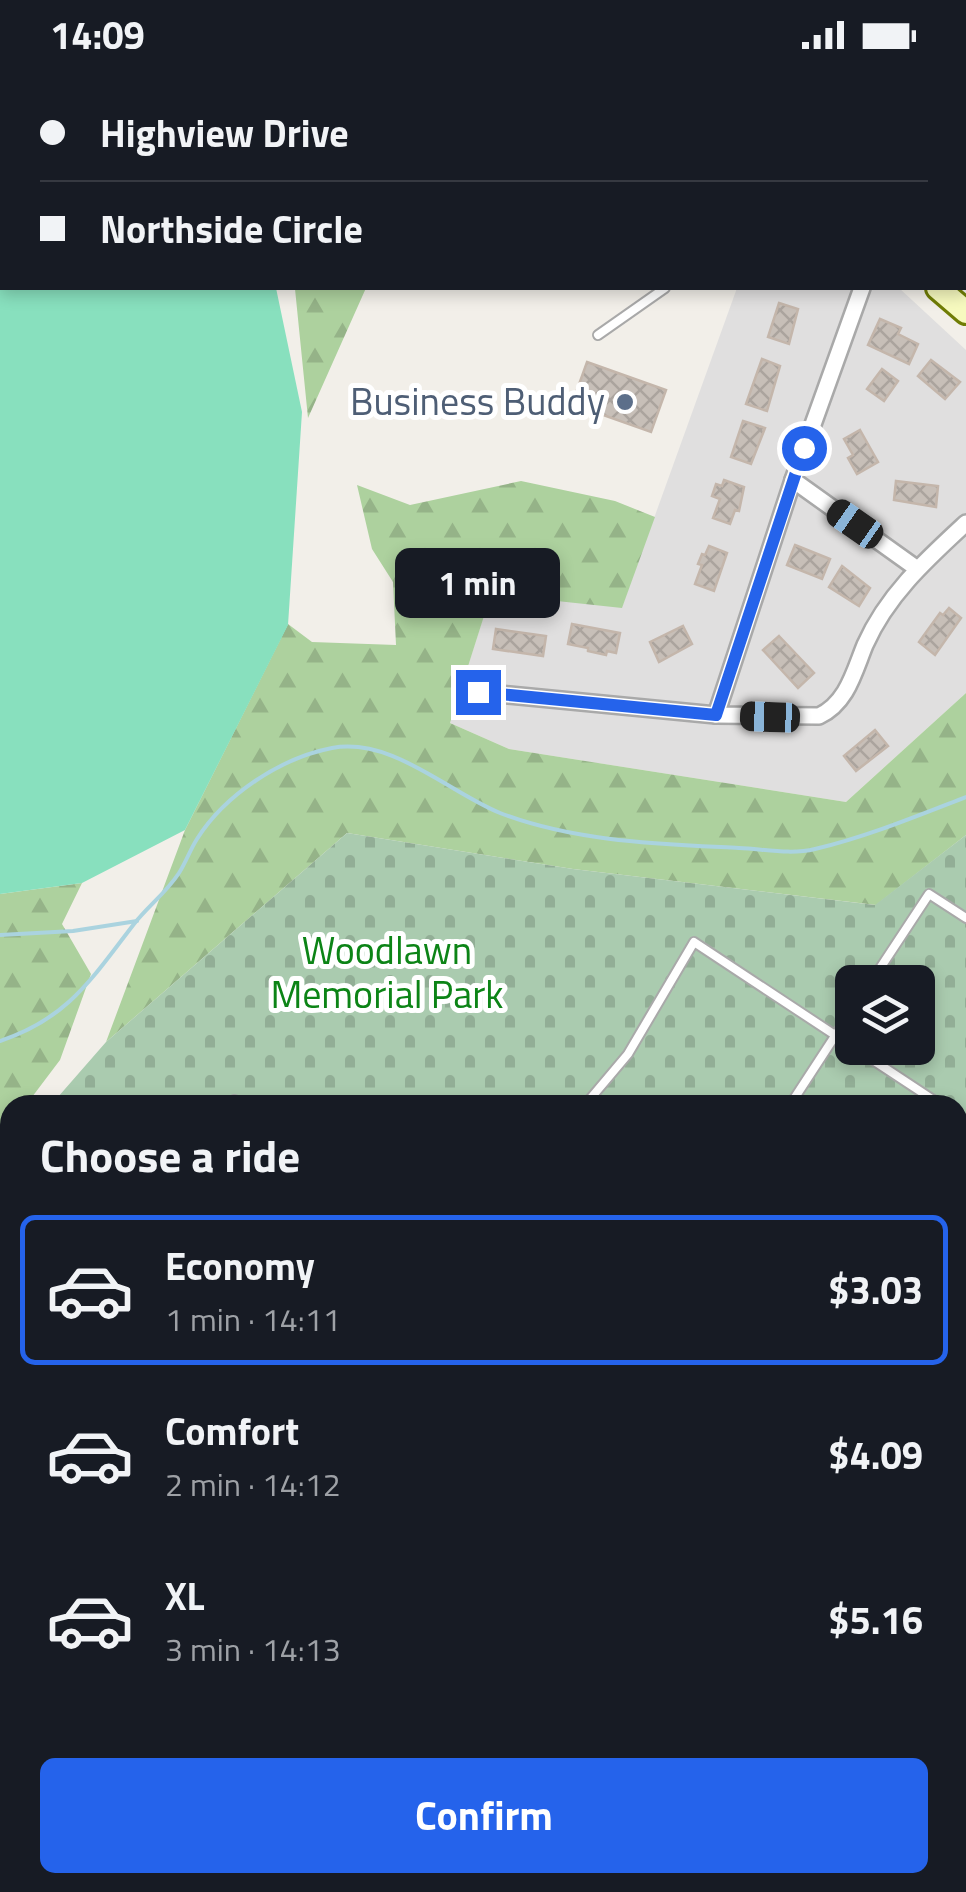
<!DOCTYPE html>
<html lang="en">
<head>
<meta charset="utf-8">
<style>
	body { margin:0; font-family:"Titillium Web",sans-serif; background:#20242c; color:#f1f3f6; height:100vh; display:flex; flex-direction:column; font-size:38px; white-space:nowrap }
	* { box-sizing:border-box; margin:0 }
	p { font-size:32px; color:#9ea1a6 }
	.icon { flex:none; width:55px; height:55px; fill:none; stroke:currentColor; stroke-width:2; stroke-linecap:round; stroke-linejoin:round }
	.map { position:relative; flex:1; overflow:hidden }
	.details { position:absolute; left:0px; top:1025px; width:968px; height:798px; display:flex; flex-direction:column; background:#171b24; border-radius:30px 30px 0 0; box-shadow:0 5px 15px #0003 }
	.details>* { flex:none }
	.hud { position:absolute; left:0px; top:0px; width:968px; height:220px; box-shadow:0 5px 15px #0003; display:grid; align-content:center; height:220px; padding:0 40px; background:#171b24 }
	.fabs { position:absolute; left:835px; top:895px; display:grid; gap:20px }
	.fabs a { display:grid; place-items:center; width:100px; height:100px; border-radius:15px; background:#171b24; box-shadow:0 5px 15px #0003; font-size:50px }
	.end { position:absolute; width:45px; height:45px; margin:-22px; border:12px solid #2563eb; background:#fff; box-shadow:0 0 0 5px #fff }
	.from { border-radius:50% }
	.bubble { position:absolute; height:70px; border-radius:15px; background:#171b24; box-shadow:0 5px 15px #0003; font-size:32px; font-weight:700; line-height:70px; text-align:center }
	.car { position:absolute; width:30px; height:60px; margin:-30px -15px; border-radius:12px; box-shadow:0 0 8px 2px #0007; background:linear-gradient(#222 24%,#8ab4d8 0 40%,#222 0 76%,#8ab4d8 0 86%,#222 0) }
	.hud b { display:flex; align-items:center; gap:35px; height:95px; font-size:38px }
	.hud b+b { border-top:2px solid #363941 }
	.hud i { width:25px; height:25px; background:#f1f3f6 }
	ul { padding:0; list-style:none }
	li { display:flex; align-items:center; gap:30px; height:150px; margin:0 20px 15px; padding:0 20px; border:5px solid transparent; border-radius:15px }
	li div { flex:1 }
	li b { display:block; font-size:38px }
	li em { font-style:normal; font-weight:700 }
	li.selected { border-color:#2563eb }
	li>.icon { width:90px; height:90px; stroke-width:1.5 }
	h2 { padding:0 40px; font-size:45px; line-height:120px }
	.primary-button { display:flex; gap:20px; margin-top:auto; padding:20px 40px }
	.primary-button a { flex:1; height:115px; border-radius:15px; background:#2563eb; color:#fff; font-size:40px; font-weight:700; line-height:115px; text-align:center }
	.status { display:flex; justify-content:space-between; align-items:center; height:70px; padding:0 50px; background:#171b24; direction:ltr }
	.status svg { height:28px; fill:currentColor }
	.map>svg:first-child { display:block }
	.residential { fill:#e0dfdf }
	.religious { fill:#d0d0d0 }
	.forest { fill:url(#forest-firs) }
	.cemetery { fill:url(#cemetery-stones); fill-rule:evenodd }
	.pitch { fill:#88e0be }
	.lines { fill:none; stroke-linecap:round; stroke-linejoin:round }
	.stream { stroke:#aad3df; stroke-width:4 }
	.building { fill:url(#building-cross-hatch); stroke:#c4b6ab; stroke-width:2.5 }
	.lane-casing { stroke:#a9a9a9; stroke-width:12 }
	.street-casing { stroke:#a9a9a9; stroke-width:20 }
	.secondary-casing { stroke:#707d05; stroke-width:28 }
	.lane { stroke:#fff; stroke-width:8 }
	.street { stroke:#fff; stroke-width:15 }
	.secondary { stroke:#f7fabf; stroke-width:22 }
	.route { stroke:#2563eb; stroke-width:12 }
	.service-dot { fill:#5c6f8a; stroke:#fff; stroke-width:4 }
	.labels { text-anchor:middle; stroke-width:10; stroke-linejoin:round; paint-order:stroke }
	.service-label { font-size:38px; fill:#4e5e75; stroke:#fff; text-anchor:end }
	.park-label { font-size:38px; fill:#0c8416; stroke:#fff }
</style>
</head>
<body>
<div class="status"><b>14:09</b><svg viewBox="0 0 49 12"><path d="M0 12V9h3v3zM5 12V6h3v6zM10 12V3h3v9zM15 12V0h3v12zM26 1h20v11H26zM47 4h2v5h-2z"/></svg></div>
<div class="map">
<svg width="966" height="1822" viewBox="0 0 966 1822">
	<defs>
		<pattern id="forest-firs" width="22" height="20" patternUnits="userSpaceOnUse" patternTransform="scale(2.5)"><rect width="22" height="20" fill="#add19e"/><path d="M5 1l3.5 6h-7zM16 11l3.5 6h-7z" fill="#95b388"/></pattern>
		<pattern id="cemetery-stones" width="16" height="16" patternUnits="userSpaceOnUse" patternTransform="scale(2.5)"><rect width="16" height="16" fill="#aacbaf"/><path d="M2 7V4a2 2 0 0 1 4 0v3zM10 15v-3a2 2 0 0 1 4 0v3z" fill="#92ae96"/></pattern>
		<pattern id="building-cross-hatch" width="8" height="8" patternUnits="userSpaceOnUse" patternTransform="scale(2.5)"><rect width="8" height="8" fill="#c7bfb8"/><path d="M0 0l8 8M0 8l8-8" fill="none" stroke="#aba49e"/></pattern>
	</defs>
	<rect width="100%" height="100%" fill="#f2efe9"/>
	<g class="residential">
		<path d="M0,0H644L2,2L0,82Z"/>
		<path d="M737,218H899L966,280V623L846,732L509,679L450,653L491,523L622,537Z"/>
		<path d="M10,1520V1794L0,1785V1526Z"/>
		<path d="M31,1813H356L347,1822H42Z"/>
	</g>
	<rect class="religious" x="415" y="1813" width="203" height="9"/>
	<g class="forest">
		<path d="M294,218H366L308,348L295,219Z"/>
		<path d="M521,411L615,431L655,447L622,538L491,524L450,653L509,679L846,732L966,623V765L876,835L573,799L347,763L106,972L185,760L288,554L312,572L396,575L393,512L372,479L357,415L410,435Z"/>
		<path d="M82,813L62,854L91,904L60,990L26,1035H10V1057L0,1070V824Z"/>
	</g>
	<path class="cemetery" d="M347,763L573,799L875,835L966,765V1762L958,1757V1035H51L106,972ZM852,912H918V978H852Z"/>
	<path class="pitch" d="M0,89H2V218H276L302,342L288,555L185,760L82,813L0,824Z"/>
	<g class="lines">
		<g class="stream">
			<path d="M0,865L73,861L137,851"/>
			<path d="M0,971C69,948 92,908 134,854C148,836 166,823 179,803C186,792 190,780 197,769C225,725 280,688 332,678C392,667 448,722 500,743C575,772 660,774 739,778C764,779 790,785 815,779C866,767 917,746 966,727"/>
		</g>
	</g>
	<g class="building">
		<path d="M779,233L798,239L789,274L768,267Z"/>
		<path d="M880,249L901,258L898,264L918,274L909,294L868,275Z"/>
		<path d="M762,289L780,296L767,341L746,334Z"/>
		<path d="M931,290L960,312L945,329L918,306Z"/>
		<path d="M587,292L666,320L651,362L572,334Z"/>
		<path d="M882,299L898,311L884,331L867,319Z"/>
		<path d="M743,351L765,358L751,394L731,387Z"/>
		<path d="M860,360L878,392L857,404L848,388L853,385L844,369Z"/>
		<path d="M724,410L744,417L739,441L735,440L730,454L713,448L720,429L712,426L716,414L722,416Z"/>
		<path d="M896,411L938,416L936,437L894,430Z"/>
		<path d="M795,475L830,489L822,509L787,495Z"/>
		<path d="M709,476L727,483L714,521L695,514L702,495L698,494L702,484L705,485Z"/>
		<path d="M842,496L870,518L859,536L829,517Z"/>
		<path d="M949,538L961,548L935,585L919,572L940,543L943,545Z"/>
		<path d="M572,554L620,563L616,583L607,581L606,585L588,581V578L568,574Z"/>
		<path d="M683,556L692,574L659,592L650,572Z"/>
		<path d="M496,559L546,566L543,586L493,579Z"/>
		<path d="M779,566L814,603L798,618L763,580Z"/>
		<path d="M875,660L888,676L856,701L844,686Z"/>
	</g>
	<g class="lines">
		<g class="lane-casing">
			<g id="lane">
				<path d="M708,2L713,0"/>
				<path d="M598,265L665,218"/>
				<path d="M871,912L929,824L966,848"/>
				<path d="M224,1035L234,1030L250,1035"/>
				<path d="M585,1035L628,984L694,872L941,1035"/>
				<path d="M790,1035L852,940"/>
				<path d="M958,1046L966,1051"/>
				<path d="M958,1076L966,1070"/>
				<path d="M966,1387C954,1420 953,1472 966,1504"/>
				<path d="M0,1657L10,1673"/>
				<path d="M544,1812L589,1822"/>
				<path d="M439,1822L448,1812"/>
				<path d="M642,1822L645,1812"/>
				<path d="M764,1822L772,1812"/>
				<path d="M854,1822L863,1812"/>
			</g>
		</g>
		<g class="street-casing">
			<g id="street">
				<path d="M793,410L916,498"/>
				<path d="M478,622L716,645L819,646C847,633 854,602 865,575C887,525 927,489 966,453"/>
				<path d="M716,645L793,410L862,218"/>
				<path d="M0,1388L10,1407"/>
				<path d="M0,1517L10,1506"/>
				<path d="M0,1555L10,1567"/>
				<path d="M0,1685L10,1678"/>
				<path d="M958,1770L966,1776"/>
				<path d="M182,1822V1812"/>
				<path d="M304,1822L313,1812"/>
			</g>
		</g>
		<g class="secondary-casing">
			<g id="secondary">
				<path d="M729,0L730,2"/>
				<path d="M0,70H2"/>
				<path d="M938,218L966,242"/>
			</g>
		</g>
		<use href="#lane" class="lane"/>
		<use href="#street" class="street"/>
		<use href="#secondary" class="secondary"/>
	</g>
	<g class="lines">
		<path class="route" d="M478,622L716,645L804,378"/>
	</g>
	<circle class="service-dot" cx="625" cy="332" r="10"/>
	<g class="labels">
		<g class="service-label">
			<text x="605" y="345">Business Buddy</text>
		</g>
		<g class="park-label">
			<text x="387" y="894">Woodlawn<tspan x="387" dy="44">Memorial Park</tspan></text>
		</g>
	</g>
</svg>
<div class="fabs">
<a><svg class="icon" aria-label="layers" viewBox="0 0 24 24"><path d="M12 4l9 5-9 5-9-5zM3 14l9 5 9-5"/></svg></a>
</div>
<i class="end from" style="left:804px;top:378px"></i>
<i class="end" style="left:478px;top:622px"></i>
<div class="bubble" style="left:395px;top:478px;width:165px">1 min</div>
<i class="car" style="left:855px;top:454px;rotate:305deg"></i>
<i class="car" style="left:770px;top:647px;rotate:272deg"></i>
<div class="hud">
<b><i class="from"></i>Highview Drive</b>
<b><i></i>Northside Circle</b>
</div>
<section class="details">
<h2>Choose a ride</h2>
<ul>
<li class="selected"><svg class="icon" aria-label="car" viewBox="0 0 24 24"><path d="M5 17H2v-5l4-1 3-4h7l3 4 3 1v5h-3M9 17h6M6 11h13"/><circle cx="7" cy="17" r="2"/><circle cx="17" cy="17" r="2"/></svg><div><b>Economy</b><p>1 min · 14:11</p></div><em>$3.03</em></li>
<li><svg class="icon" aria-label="car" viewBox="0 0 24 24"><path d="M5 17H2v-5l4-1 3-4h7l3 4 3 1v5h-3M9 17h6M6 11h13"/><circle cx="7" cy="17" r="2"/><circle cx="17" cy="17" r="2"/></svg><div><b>Comfort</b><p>2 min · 14:12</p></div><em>$4.09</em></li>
<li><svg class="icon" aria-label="car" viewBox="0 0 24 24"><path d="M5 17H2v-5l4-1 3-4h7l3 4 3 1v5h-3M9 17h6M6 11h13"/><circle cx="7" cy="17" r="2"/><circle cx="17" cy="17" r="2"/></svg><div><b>XL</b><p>3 min · 14:13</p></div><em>$5.16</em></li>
</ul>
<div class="primary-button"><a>Confirm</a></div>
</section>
</div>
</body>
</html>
